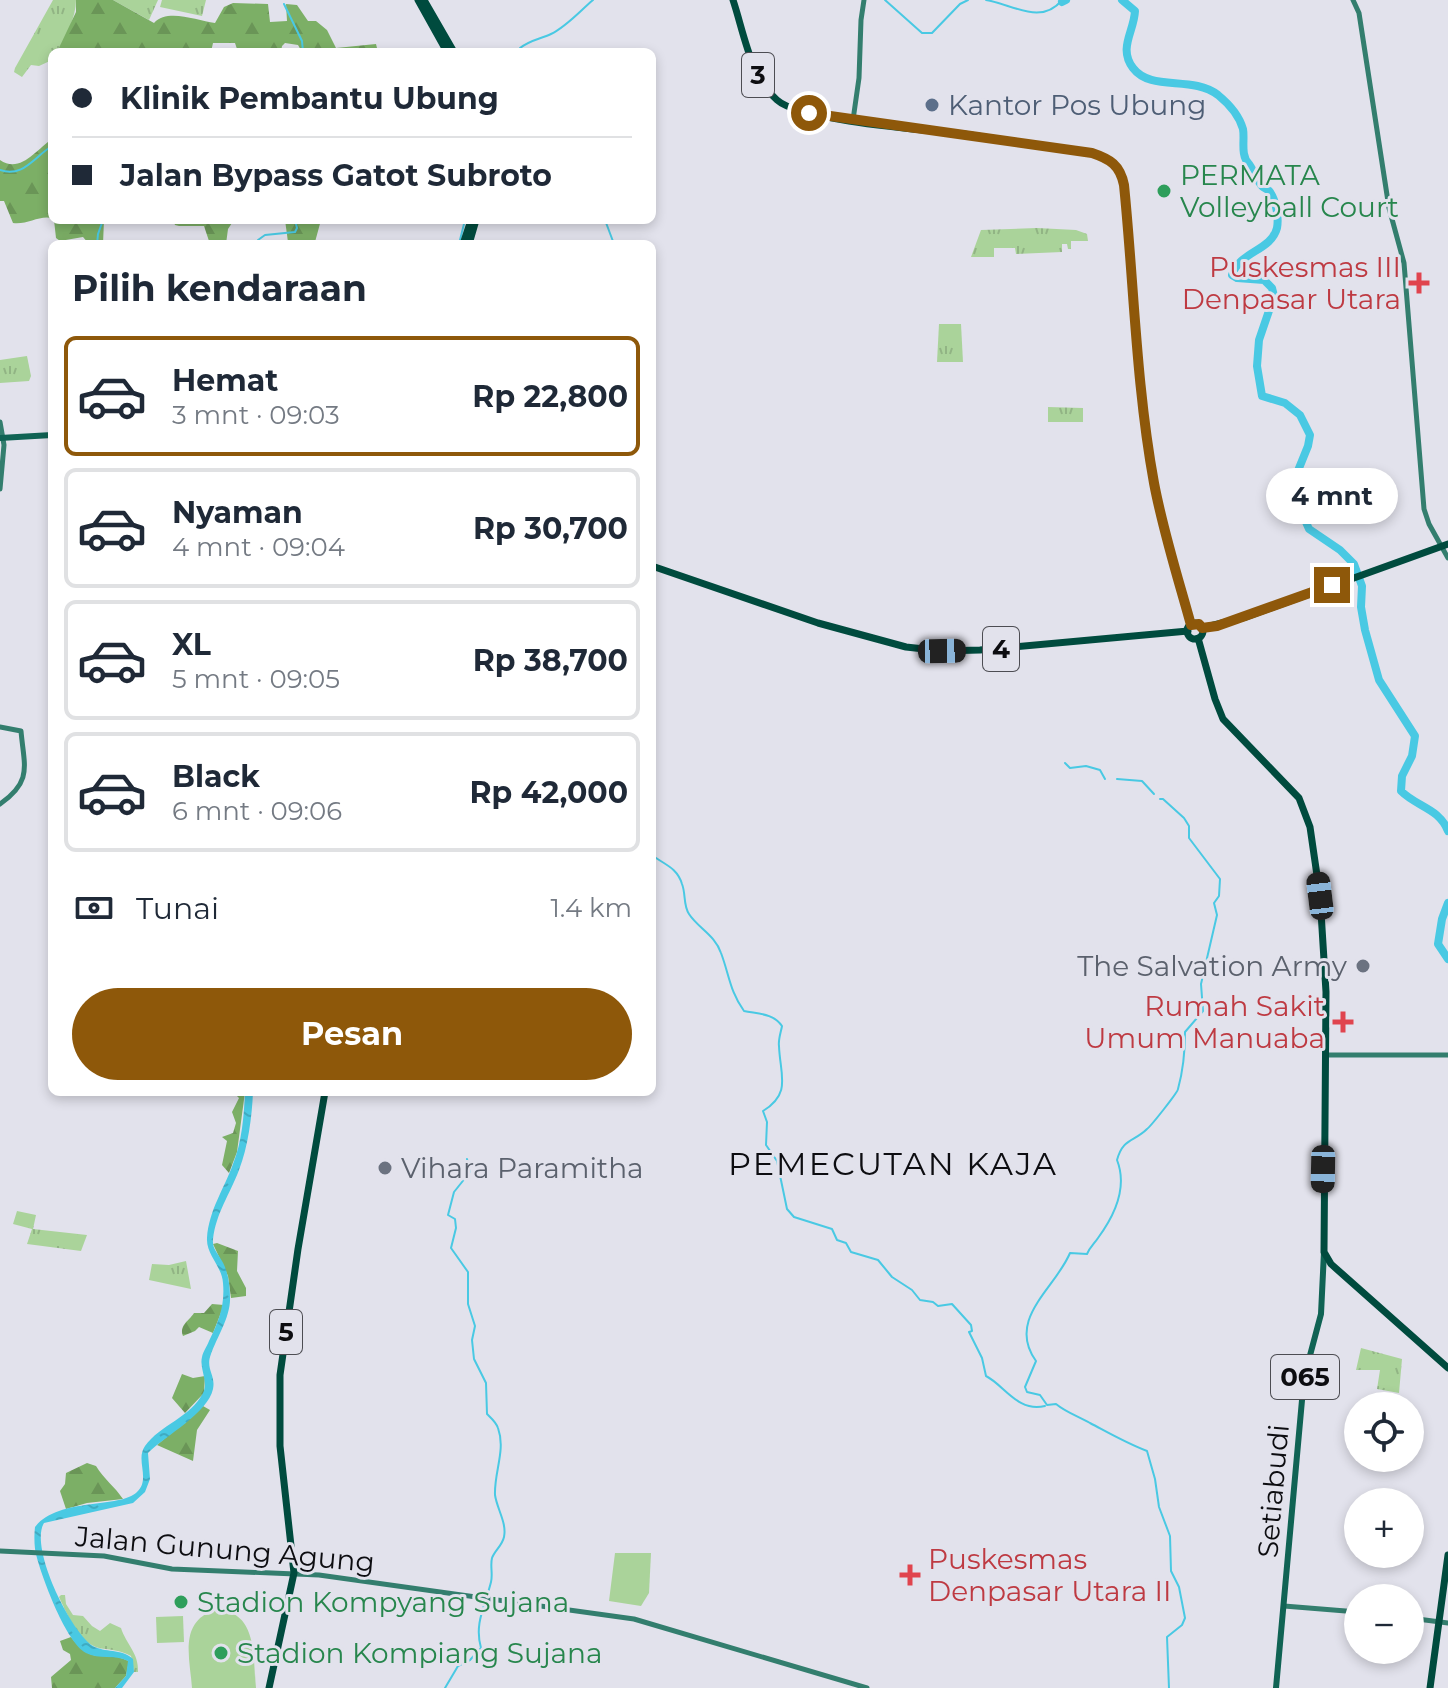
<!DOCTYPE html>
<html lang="id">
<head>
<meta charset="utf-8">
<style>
	body { margin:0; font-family:Montserrat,sans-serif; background:#f2f2f3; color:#1f2937; height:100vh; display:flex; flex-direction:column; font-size:30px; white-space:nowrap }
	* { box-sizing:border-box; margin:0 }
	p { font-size:26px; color:#747a83 }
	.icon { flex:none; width:44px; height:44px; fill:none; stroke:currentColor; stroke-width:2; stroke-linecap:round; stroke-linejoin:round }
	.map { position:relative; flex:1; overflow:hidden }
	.panel { position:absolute; left:48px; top:240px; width:608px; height:856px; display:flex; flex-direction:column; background:#fff; border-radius:12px; box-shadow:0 4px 12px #0003 }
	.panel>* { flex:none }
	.top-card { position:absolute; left:48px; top:48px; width:608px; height:176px; border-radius:12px; box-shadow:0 4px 12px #0003; display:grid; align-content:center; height:176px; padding:0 24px; background:#fff }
	.controls { position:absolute; left:1344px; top:1392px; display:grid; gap:16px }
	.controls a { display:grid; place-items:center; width:80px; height:80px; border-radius:50%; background:#fff; box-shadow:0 4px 12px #0003; font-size:40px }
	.end { position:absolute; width:36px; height:36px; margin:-18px; border:10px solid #8e580a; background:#fff; box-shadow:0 0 0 4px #fff }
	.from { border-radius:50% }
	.bubble { position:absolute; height:56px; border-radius:28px; background:#fff; box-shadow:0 4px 12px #0003; font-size:26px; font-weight:700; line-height:56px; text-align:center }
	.car { position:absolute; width:24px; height:48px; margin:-24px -12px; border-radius:10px; box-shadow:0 0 6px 2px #0007; background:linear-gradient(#222 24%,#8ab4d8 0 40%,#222 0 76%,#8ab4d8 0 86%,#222 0) }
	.top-card b { display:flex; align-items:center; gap:28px; height:76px; font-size:30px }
	.top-card b+b { border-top:2px solid #e0e1e3 }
	.top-card i { width:20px; height:20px; background:#1f2937 }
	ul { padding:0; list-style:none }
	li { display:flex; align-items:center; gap:24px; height:120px; margin:0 16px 12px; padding:0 8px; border:4px solid #e0e1e3; border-radius:12px }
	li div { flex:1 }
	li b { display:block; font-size:30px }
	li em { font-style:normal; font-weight:700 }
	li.selected { border-color:#8e580a }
	li>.icon { width:72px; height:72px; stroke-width:1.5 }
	h2 { padding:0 24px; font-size:36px; line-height:96px }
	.pay { display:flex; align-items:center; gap:20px; height:88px; padding:0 24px; font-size:30px }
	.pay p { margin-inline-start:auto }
	.primary-button { display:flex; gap:16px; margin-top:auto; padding:16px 24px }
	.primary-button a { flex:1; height:92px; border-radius:48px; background:#8e580a; color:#fff; font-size:32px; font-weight:700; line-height:92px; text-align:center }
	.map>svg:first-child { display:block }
	.grass { fill:url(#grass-tufts) }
	.forest { fill:url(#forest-firs) }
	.pitch { fill:#aad39a }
	.water { fill:url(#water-ripples) }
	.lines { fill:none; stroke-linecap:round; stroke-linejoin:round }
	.stream { stroke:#49c9e3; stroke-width:2 }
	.river { stroke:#49c9e3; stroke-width:8 }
	.secondary { stroke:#337e6e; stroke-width:5 }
	.primary { stroke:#106354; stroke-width:6 }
	.highway { stroke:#004b3e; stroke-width:7 }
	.route { stroke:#8e580a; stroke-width:10 }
	.service-dot { fill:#5c6f8a; stroke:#e2e2ec; stroke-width:3 }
	.leisure-dot { fill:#2e9e5b; stroke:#e2e2ec; stroke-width:3 }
	.health-dot { fill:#e0444e; stroke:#e2e2ec; stroke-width:3 }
	.worship-dot { fill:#6b7280; stroke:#e2e2ec; stroke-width:3 }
	.labels { text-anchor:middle; stroke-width:6; stroke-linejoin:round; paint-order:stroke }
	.shield { fill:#e2e2ec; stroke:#4d4d53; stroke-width:2 }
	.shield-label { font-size:26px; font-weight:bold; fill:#0d0d11 }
	.service-label { font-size:28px; fill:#4e5e75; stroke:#e2e2ec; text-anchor:start }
	.leisure-label { font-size:28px; fill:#27864d; stroke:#e2e2ec; text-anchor:start }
	.health-label { font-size:28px; fill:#be3a42; stroke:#e2e2ec; text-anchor:end }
	.worship-label { font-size:28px; fill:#5b616d; stroke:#e2e2ec; text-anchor:end }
	.street-label { font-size:28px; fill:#0d0d11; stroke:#e2e2ec }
	.quarter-label { font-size:32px; letter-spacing:2px; fill:#0d0d11; stroke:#e2e2ec }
</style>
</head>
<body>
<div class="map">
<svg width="1448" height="1688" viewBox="0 0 1448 1688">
	<defs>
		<pattern id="grass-tufts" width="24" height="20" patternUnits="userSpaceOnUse" patternTransform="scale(2)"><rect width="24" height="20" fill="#aad39a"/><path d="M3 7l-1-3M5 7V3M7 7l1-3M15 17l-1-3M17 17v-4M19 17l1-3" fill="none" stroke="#91b484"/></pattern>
		<pattern id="forest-firs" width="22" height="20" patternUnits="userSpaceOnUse" patternTransform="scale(2)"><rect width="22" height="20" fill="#7caf66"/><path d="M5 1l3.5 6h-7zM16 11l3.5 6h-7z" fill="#6a9557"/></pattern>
		<pattern id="water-ripples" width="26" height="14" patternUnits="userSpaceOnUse" patternTransform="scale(2)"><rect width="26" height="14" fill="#49c9e3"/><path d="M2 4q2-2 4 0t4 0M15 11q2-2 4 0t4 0" fill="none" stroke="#3fabc2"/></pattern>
	</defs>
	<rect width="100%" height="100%" fill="#e2e2ec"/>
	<g class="grass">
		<path d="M53,0H76C76,17 66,37 57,52H52V60L39,66L31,65L22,77L14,72L15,68Z"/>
		<path d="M113,0H158L149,20Z"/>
		<path d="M162,0H206L202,16L160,7Z"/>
		<path d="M1037,228L1076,230L1087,234L1088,241H1071V249H1068L1067,244H1062V252L1016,254L1015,248H994V257H971L981,230Z"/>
		<path d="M939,324H961L963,362H937Z"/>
		<path d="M27,356L31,376L29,381L0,383V360Z"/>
		<path d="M1048,407L1083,408V422H1048Z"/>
		<path d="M17,1211L36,1215L33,1229L87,1235L81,1251L27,1244L32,1229L13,1224Z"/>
		<path d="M186,1261L191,1289L149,1280L152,1264L169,1265Z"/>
		<path d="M1361,1348L1402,1359L1399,1393L1377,1389L1380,1370H1356Z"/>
		<path d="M61,1595H65L66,1604L73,1615L83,1616L92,1626L100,1631L110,1623L121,1628C126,1644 139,1653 138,1672H134L131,1656C120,1650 110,1650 99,1648C79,1643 67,1614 59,1597Z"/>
	</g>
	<g class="forest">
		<path d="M76,0H113L154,23C168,8 197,21 215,23L224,7L233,3L268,4L270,22L287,21L286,4L297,5L308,21H316L327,30L336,48L376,44L378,52H302L298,45L285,43L282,46L281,52H238L235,43H213L211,52H57L76,12Z"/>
		<path d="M52,139V218C39,215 27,225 13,223L4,201H0V160C20,174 36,150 52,139Z"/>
		<path d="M54,220H104L103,244H89L83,237L60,241L56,238Z"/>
		<path d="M173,220H234L228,229L226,244H210L204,226H179L175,225Z"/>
		<path d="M285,220H321L315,242H288Z"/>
		<path d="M233,1092H245L237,1152L229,1173L222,1165L227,1141L222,1137L233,1133L236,1123L232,1112L239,1098Z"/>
		<path d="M217,1243L238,1251L237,1271L246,1288V1296L231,1298L228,1276L213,1244Z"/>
		<path d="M212,1304L224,1305L213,1333L199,1327L195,1331L183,1336C179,1325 189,1321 194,1313H204Z"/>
		<path d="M182,1374L193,1378L205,1376L204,1393L185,1413L172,1398Z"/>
		<path d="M203,1406L210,1410L197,1430L193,1461L157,1445Z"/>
		<path d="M87,1463L96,1466C104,1479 115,1487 123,1499L87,1503L66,1509L60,1491L65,1484L66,1473Z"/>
		<path d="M71,1637C95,1668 101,1648 129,1661L126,1676L115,1688H52L51,1677L71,1660L70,1654L63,1650L60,1641Z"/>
	</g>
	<g class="pitch">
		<path d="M615,1553H651L649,1593L641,1606L609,1601Z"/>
		<path d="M212,1611C258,1606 253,1657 256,1688H192C190,1659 179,1624 212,1611Z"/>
		<path d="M183,1616L184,1642L157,1643L156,1617Z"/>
	</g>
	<path class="water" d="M245,1092H253C252,1117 248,1147 239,1170C230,1194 216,1213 213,1239C212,1249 218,1253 222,1261C228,1271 230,1285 230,1297C231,1316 217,1337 211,1354C205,1369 216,1375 213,1389C208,1413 165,1436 148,1453L150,1479L145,1492L133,1503L44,1523C29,1547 70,1631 93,1646C105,1653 121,1648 133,1659L134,1672L122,1688H115L126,1676L128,1661C115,1654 99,1660 86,1653C66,1642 43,1580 37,1558C34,1549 34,1536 35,1527C58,1497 120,1509 137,1492C151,1479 135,1460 145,1446C160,1425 191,1417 203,1393C209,1381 199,1369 202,1357C203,1352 207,1346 209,1341C219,1321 225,1305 223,1283C222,1266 206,1255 207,1238C209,1210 224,1189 233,1164C242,1142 244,1115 245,1092Z"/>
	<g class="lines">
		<g class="stream">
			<path d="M885,0L922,33H932L960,4L968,0"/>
			<path d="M986,0C1012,4 1041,26 1062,0"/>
			<path d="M284,4L302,41L303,52"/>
			<path d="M521,52L520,48C530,40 540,39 551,34C566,27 580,11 593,0"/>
			<path d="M0,170C23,178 34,157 52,146"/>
			<path d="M605,220L614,244"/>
			<path d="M97,244L98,234L103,220"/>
			<path d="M258,244V240L265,235L295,232L297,228L295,220"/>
			<path d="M459,244L465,220"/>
			<path d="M1065,763L1070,768L1086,766L1100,770L1105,779"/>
			<path d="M1117,779L1142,781L1154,794"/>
			<path d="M1160,799H1163L1184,818L1189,826V838L1220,879L1219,896L1214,903L1217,915L1201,984L1203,1011L1185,1032C1185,1049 1183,1071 1178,1089C1178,1092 1151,1126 1147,1129C1134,1142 1123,1138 1117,1160C1128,1188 1115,1215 1098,1238C1094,1244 1090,1247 1087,1254L1070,1253C1055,1289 1006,1319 1036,1361L1025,1387L1027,1392L1040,1395L1047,1405L1056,1404C1067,1413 1078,1416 1090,1423C1109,1433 1126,1443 1147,1451L1155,1479L1159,1507L1170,1536L1171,1571L1179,1587L1185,1618L1182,1625L1167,1637L1169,1688"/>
			<path d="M652,855C663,864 677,867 682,884C686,894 683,905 689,914C698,928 715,935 721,953C729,974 730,992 744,1011C758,1014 773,1013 782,1026C781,1032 778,1040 779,1046C780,1075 792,1093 763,1111L767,1122L766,1145L777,1161L787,1209L794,1217L832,1229L837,1240L846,1243L851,1252L878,1260L892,1277L912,1290L920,1300L933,1302L938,1306L952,1304L971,1325L972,1331L969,1332L982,1358L986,1376C1004,1385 1018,1413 1045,1406"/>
			<path d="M445,1688L458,1666L470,1660L481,1648C474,1624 485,1606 491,1582C493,1574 490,1566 492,1558C495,1550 502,1546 504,1537C507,1523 497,1509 495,1495C494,1472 506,1450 498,1428C496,1422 491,1418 487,1414L486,1383L474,1359L472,1340L475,1326L468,1304V1272L451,1248L456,1228L455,1219L448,1215L454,1192L470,1172L467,1159"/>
		</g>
		<g class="river">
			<path d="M1122,0L1135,11C1134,32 1118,48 1133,68C1151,92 1192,75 1218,95C1229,104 1239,115 1243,129C1245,140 1240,155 1249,164C1254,171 1256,178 1261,185C1263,188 1268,189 1270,192C1276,201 1279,217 1277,228C1271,251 1240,251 1232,275L1237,278L1264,280L1272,288L1274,296L1259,340L1257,366L1262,396L1285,403L1300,415L1310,435L1308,446L1293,483V493L1309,529L1340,550L1354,564L1362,586L1361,607L1365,630L1379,680L1415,736L1412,756L1402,776L1401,791C1417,807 1439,808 1448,831"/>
			<path d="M1062,2L1066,0"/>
			<path d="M1448,903L1442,919L1438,944L1448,959"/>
		</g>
		<g class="secondary">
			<path d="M1353,0L1359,13L1389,208L1404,263L1424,509L1429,524L1448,558"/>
			<path d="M853,120L859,78L861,20L864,0"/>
			<path d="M0,422L4,445L0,489"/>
			<path d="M0,727L21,731C24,766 33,781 0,804"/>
			<path d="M1325,1055H1448"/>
			<path d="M0,1551L104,1556L172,1569L319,1575L634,1619L867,1688"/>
			<path d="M1284,1606L1358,1612"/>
			<path d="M1410,1618L1448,1623"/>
		</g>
		<g class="primary">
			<path d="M0,438L52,435"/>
			<path d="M1276,1688L1304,1378L1321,1314L1324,1252"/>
		</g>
		<g class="highway">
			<path d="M418,0L447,52"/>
			<path d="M424,0L454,52"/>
			<path d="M733,0C744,33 750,76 777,100C800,121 927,130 964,134C1006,140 1049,147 1092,153C1110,159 1120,165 1124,185C1134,284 1137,385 1154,483C1163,531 1178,578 1191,625"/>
			<path d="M463,244L471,220"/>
			<path d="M469,244L476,220"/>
			<path d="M652,566L818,623L906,647L942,651L980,650L1188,631"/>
			<circle cx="1195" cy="631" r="8"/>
			<path d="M1202,628L1246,617L1448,544"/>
			<path d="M1198,638L1215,699L1223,719L1299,798L1310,827L1320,896L1326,992L1324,1252L1331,1264L1448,1368"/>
			<path d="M269,1688L294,1573L280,1446V1375L298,1249L325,1092"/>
			<path d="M1430,1688L1448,1555"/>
		</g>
	</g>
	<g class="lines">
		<path class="route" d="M809,113L1092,153C1110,159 1120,165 1124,185C1134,284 1136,385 1154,483C1163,531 1178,578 1191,625L1199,624L1202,628L1217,626L1332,585"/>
	</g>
	<circle class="service-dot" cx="932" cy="105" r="8"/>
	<g class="leisure-dot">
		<circle cx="1164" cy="191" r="8"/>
		<circle cx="181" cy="1602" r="8"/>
		<circle cx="221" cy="1653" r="8"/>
	</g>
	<g class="health-dot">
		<path d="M1415 271h8v8h8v8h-8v8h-8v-8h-8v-8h8z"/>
		<path d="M1339 1010h8v8h8v8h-8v8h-8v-8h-8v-8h8z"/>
		<path d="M906 1563h8v8h8v8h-8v8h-8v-8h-8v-8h8z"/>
	</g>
	<g class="worship-dot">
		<circle cx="1363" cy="966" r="8"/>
		<circle cx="385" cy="1168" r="8"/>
	</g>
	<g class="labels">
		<g class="shield">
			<rect x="742" y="53" width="32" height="44" rx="6"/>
			<rect x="983" y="627" width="36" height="44" rx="6"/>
			<rect x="270" y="1310" width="32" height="44" rx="6"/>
			<rect x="1271" y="1355" width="68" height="44" rx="6"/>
		</g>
		<g class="shield-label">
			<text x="758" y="84">3</text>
			<text x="1001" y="658">4</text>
			<text x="286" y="1341">5</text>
			<text x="1305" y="1386">065</text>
		</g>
		<g class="service-label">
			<text x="948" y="115">Kantor Pos Ubung</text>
		</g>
		<g class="leisure-label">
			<text x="1180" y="185">PERMATA<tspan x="1180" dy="32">Volleyball Court</tspan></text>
			<text x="197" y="1612">Stadion Kompyang Sujana</text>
			<text x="237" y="1663">Stadion Kompiang Sujana</text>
		</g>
		<g class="health-label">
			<text x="1401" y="277">Puskesmas III<tspan x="1401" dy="32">Denpasar Utara</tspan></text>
			<text x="1325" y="1016">Rumah Sakit<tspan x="1325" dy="32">Umum Manuaba</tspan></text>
			<text x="928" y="1569" text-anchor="start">Puskesmas<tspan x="928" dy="32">Denpasar Utara II</tspan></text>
		</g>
		<g class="worship-label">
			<text x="1347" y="976">The Salvation Army</text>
			<text x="401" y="1178" text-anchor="start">Vihara Paramitha</text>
		</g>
		<g class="street-label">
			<text transform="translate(1273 1491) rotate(-85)" y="10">Setiabudi</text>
			<text transform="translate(225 1549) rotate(5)" y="10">Jalan Gunung Agung</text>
		</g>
		<g class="quarter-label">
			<text x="893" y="1175">PEMECUTAN KAJA</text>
		</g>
	</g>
</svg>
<div class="controls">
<a><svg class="icon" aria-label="locate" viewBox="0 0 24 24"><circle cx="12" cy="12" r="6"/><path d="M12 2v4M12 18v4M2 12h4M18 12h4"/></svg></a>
<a>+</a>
<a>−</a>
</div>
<i class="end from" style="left:809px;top:113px"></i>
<i class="end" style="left:1332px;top:585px"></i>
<div class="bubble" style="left:1266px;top:468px;width:132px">4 mnt</div>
<i class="car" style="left:942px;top:651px;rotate:89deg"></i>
<i class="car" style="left:1320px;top:896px;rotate:353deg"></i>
<i class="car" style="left:1323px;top:1169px;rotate:181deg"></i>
<div class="top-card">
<b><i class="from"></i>Klinik Pembantu Ubung</b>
<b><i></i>Jalan Bypass Gatot Subroto</b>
</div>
<section class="panel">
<h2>Pilih kendaraan</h2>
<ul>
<li class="selected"><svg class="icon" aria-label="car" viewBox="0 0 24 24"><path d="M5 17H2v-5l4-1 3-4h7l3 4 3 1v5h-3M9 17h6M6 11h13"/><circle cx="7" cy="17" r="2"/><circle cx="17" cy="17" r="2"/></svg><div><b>Hemat</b><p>3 mnt · 09:03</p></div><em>Rp 22,800</em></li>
<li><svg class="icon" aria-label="car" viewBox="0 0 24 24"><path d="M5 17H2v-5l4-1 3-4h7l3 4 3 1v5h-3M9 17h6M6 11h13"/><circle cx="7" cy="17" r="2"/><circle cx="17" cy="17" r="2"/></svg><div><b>Nyaman</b><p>4 mnt · 09:04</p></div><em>Rp 30,700</em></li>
<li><svg class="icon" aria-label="car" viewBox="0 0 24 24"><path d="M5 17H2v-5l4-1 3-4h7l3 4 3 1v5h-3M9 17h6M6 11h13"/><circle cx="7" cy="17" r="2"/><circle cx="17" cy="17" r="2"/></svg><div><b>XL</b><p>5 mnt · 09:05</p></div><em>Rp 38,700</em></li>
<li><svg class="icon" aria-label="car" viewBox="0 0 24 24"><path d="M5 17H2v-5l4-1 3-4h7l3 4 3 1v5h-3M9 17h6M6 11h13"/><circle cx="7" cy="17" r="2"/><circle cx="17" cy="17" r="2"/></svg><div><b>Black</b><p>6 mnt · 09:06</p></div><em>Rp 42,000</em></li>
</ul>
<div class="pay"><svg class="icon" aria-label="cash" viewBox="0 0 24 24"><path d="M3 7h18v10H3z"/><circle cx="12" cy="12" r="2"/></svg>Tunai<p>1.4 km</p></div>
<div class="primary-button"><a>Pesan</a></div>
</section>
</div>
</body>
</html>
